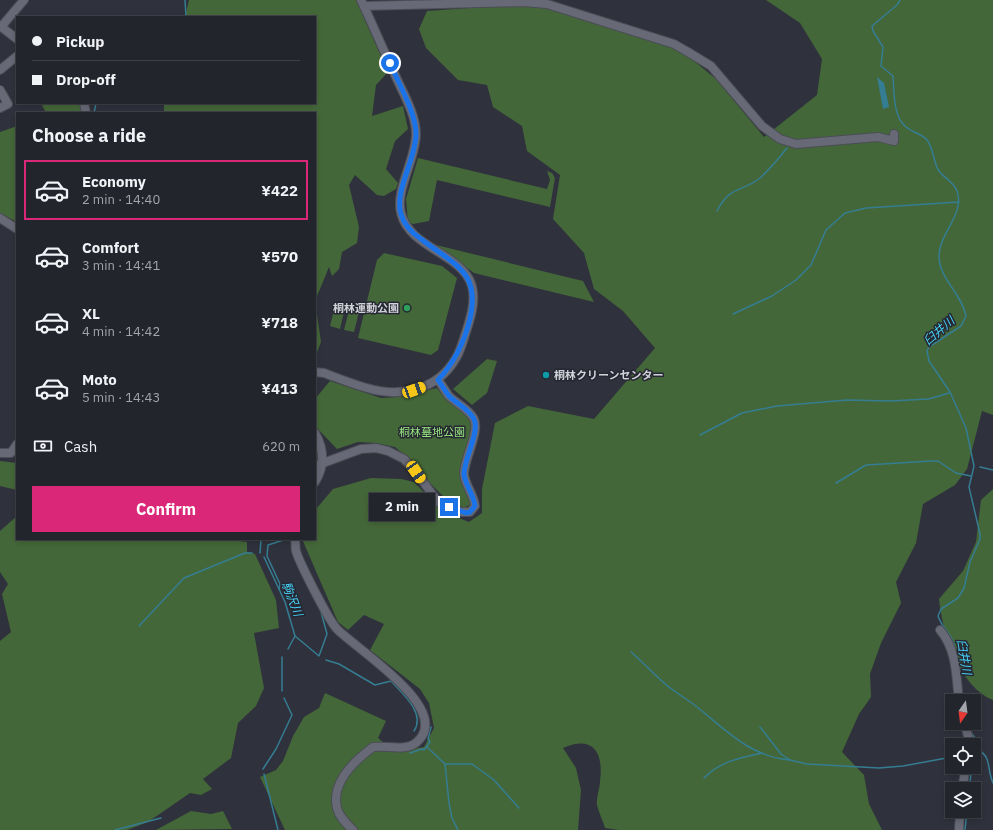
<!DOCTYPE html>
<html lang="en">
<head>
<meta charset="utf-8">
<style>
	body { margin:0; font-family:"IBM Plex Sans","Noto Sans JP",sans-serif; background:#2b2d35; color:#f1f3f6; height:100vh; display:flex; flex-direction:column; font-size:15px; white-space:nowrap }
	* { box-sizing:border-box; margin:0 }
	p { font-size:13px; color:#a3a5aa }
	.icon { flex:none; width:22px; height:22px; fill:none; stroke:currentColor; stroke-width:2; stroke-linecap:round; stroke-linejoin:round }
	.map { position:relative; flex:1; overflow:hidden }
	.details { position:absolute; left:16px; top:112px; width:300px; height:428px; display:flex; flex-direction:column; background:#23252d; border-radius:0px; box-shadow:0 2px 6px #0003,0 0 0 1px #404249 }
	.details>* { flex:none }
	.top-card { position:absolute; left:16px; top:16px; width:300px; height:88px; border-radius:0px; box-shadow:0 2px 6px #0003,0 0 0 1px #404249; display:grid; align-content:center; height:88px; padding:0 16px; background:#23252d }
	.needle { width:26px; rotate:194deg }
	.tools { position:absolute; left:945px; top:694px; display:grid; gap:8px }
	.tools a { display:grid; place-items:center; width:36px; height:36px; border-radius:0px; background:#23252d; box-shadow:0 2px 6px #0003,0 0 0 1px #404249; font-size:20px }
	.end { position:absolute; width:18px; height:18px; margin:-9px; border:5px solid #1a73e8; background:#fff; box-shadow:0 0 0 2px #fff }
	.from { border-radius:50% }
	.bubble { position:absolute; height:28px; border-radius:0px; background:#23252d; box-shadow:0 2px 6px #0003,0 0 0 1px #404249; font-size:13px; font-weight:700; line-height:28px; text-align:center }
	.car { position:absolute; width:12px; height:24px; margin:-12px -6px; border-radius:5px; box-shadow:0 0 3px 1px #0007; background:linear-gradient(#f5c518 24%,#345 0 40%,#f5c518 0 76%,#345 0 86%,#f5c518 0) }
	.top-card b { display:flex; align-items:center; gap:14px; height:38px; font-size:15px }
	.top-card b+b { border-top:1px solid #404249 }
	.top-card i { width:10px; height:10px; background:#f1f3f6 }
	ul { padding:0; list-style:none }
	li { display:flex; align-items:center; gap:12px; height:60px; margin:0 8px 6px; padding:0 8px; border:2px solid transparent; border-radius:0px }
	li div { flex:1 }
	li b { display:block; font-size:15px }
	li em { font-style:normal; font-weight:700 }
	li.selected { border-color:#db2777 }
	li>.icon { width:36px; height:36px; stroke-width:1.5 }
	h2 { padding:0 16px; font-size:18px; line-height:48px }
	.pay { display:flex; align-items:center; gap:10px; height:44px; padding:0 16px; font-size:15px }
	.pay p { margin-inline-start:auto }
	.primary-button { display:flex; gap:8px; margin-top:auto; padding:8px 16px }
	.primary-button a { flex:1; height:46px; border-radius:0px; background:#db2777; color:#fff; font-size:16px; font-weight:700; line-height:46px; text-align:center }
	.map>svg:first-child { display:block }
	.green { fill:#446739 }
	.water { fill:#357d92 }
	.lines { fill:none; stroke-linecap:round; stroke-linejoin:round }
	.stream { stroke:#357d92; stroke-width:1.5 }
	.minor-casing { stroke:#4b4d56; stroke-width:10 }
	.minor { stroke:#676a76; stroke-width:8 }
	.route { stroke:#1a73e8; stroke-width:5 }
	.leisure-dot { fill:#2e9e5b; stroke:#252732; stroke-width:1.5 }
	.culture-dot { fill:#0f9aa8; stroke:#252732; stroke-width:1.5 }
	.labels { text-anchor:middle; stroke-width:3; stroke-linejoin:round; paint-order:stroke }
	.poi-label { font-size:11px; font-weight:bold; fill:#d1d2d9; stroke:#252732; text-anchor:end }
	.park-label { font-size:11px; fill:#99e87f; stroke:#252732 }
	.water-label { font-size:12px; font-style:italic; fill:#47d3f8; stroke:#252732 }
</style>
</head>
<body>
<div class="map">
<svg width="993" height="830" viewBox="0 0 993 830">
	<rect width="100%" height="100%" fill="#2f313c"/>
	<g class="green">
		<path d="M189,0H356L388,72L376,85L372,116L403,106L408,129L395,141L386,169L398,183L396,189L384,196L377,195L355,175L349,185L359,227L357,243L342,252L339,269L332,276L329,267L315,301L321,342L315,357V113H164V103H315V17H185Z"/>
		<path d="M766,0H993V415L982,411L967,469L955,485L923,504L916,543L896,582L901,603L881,643L870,674L871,697L859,714L842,752L864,775L869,804L882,830H619L605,828C603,821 599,813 597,805C596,798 600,788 600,781C604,751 592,735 563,748L576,768L581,790L578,830H285L260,777L276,770L283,761L293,736L304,717L319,708L325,693L386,721L378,738L395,752L424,747L434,728L429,703L420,689L370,650L384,624L364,615L348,630L338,622L302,539H315L316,509L333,489L371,478L401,479L414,482L443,512L469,522L482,513V489L495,423L528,406L594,419L655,348L623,311L594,289L584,253L553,219L560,175L527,151L522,126L493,107L487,85L458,80L426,48L419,29L427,11L522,4L550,9L682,51L716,79L764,137L817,95L822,59L800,23Z"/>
		<path d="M41,103H79L82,113H46Z"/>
		<path d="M17,126V219L15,221L0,213V132Z"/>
		<path d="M418,158L547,189L550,180L547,171L552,173L555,178L550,207L437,180L429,221L413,224L408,222L406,199Z"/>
		<path d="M436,245L583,281L594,302L474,273Z"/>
		<path d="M384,253L442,266L457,278L438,350L431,355L358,338L377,260Z"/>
		<path d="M335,306L345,308L340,329L330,326Z"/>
		<path d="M349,310L359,312L354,332L344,330Z"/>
		<path d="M487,359L497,361L487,393L472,405L453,389Z"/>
		<path d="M330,381L381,398L398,397L437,388C440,392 444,397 447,400C454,406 464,410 469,418C479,430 461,458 460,472C459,484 471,492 471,504L464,508L443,496L428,481L422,469L395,447L376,443L358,442L337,449L315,426V399Z"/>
		<path d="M0,461L17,463V490L0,486Z"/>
		<path d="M993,489V700C960,688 942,631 939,599L963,571L976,542L981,500Z"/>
		<path d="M17,516V539H237L238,541L247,542V552L255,554L276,600L279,628L254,633L264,688L256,706L238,723L231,758L203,779L212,789L201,795L190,793L148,822L127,830H0V641L11,632L2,594L8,584L0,572V531Z"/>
		<path d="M191,811L211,814L223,811L232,829L156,830Z"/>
	</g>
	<path class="water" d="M877,77L884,83L889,107L883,109Z"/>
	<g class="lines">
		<g class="stream">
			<path d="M185,0L186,17"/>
			<path d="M900,0L897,5L872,26L873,31L883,47L881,66L893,76C894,90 893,114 904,125C910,132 921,133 927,140C934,149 933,162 939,171C944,178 954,182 957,191C965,215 939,233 939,256C939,279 961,292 966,316L961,326L929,347L927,351L929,361L950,392L966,428L974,466L969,487L980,534V539L970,562L964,588L958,598L941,609L938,616C943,630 953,634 956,652"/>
			<path d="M94,113L96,103"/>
			<path d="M717,211C730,185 741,193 760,178C770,169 779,158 787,148"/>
			<path d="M733,314L772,296L796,280L811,265L826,230L845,213L866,208L959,202"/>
			<path d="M700,435L742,413L777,406L847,400L890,401L929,399L949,393"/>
			<path d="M980,467L993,470"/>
			<path d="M836,483L866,465L931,461H938L956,473L971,476"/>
			<path d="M260,553L261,539"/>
			<path d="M264,557L285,602L295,636L288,649"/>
			<path d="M279,589L280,584L267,556L268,545L287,539"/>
			<path d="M139,626L184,578L245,553H252"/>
			<path d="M295,636L319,656L327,634L321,612"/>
			<path d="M631,652C644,663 656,677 669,687C678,694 688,700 697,707C726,730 749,756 789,760"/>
			<path d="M326,660L339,664L375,685L391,681C402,693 426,713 414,731"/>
			<path d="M282,691V657"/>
			<path d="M760,727L781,754L790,760L807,764L879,768L903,766L952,757"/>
			<path d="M971,732L976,740L974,758"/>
			<path d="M427,747L445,764L449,803L452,818L458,830"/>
			<path d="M976,748C993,758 986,767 993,783"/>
			<path d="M410,753L422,749L424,750L430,742L428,739L431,727"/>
			<path d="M445,764H472L494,780L519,808"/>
			<path d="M263,769L276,749L292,715L284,698"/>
			<path d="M264,774L278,830"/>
			<path d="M704,778C721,761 739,758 762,753"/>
			<path d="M969,789L972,767"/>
			<path d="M115,830L161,818"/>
			<path d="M965,830L967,811"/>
		</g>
		<g class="minor-casing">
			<g id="minor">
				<path d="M364,6L524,2L547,4L674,44L688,52L711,66L762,126L780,139L796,144L878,137L894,141V134"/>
				<path d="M0,26L17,39"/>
				<path d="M1,27L24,0"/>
				<path d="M0,70L17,56"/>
				<path d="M0,90L8,104L0,108"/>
				<path d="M84,103L86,113"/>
				<path d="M0,218L17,229"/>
				<path d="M315,372L324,373C338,378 352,384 367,388C401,398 438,390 456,358C461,350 463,341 466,332C471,317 478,295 469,279C454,252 409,246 401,213C395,190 416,159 416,134C416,115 404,95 396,77C384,52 373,25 361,0"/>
				<path d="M315,433C324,449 325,466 315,482"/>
				<path d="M0,453H11L17,444"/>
				<path d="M315,466L361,449L376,448L388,451L404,459L416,472L438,502L461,512H470L475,506C474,495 465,485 464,474C464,459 480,432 474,419C469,409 457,404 449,396C445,391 442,385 438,380"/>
				<path d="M295,539C296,543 295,547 296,551C300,564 329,621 337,629C356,649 454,709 417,742C406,752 386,745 373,747C354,761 331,783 337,808C339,817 347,824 353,830"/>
				<path d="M940,630C957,650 956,676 959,701"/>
				<path d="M964,723L971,745"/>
				<path d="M962,789L966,767"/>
				<path d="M959,830L960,811"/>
			</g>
		</g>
		<use href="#minor" class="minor"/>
	</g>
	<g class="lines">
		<path class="route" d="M390,63C398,83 416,112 416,134C416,159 394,191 401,214C404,225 412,233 421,239C454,265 481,271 470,319C464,343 455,362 438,380C442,385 445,391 449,396C457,404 469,409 474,419C480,432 464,459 464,474C465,485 474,495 475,506L470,512L466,513L449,507"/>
	</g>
	<circle class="leisure-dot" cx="407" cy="308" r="4"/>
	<circle class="culture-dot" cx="546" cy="375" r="4"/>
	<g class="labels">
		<g class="poi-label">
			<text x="399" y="312">桐林運動公園</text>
			<text x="554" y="379" text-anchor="start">桐林クリーンセンター</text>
		</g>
		<g class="park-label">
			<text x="432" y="436">桐林墓地公園</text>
		</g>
		<g class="water-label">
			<text transform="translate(939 331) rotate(-41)" y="4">臼井川</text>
			<text transform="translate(292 599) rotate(69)" y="4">駒沢川</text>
			<text transform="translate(964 657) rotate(80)" y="4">臼井川</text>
		</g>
	</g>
</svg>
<div class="tools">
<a><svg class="needle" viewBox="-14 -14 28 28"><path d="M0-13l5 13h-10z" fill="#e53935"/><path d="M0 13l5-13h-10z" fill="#a3a5aa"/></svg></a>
<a><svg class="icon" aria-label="locate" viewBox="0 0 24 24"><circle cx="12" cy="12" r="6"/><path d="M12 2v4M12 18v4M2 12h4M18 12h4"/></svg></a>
<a><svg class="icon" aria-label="layers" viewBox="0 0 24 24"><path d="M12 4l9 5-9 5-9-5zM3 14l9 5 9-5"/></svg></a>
</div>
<i class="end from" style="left:390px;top:63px"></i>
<i class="end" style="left:449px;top:507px"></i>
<div class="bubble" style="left:369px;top:493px;width:66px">2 min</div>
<i class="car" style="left:414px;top:390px;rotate:70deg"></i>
<i class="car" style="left:416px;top:472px;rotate:146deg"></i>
<div class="top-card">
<b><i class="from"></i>Pickup</b>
<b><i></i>Drop-off</b>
</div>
<section class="details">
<h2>Choose a ride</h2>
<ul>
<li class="selected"><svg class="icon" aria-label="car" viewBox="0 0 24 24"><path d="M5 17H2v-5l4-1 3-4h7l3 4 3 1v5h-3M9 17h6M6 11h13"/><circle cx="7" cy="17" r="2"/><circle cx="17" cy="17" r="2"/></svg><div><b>Economy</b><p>2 min · 14:40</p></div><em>¥422</em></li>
<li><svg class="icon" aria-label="car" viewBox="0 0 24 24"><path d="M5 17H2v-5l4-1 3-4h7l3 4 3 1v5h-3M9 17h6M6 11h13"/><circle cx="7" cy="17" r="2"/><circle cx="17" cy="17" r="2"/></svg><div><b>Comfort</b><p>3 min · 14:41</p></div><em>¥570</em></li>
<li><svg class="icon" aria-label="car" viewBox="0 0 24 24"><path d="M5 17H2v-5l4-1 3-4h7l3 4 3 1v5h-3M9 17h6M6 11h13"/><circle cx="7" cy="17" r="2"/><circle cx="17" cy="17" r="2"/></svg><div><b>XL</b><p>4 min · 14:42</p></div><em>¥718</em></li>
<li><svg class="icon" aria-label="car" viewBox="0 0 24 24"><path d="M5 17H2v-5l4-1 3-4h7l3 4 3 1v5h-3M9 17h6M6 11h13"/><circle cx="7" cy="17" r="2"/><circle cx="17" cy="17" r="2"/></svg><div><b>Moto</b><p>5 min · 14:43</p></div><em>¥413</em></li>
</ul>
<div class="pay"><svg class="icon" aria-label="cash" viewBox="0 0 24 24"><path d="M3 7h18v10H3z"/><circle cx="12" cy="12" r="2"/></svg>Cash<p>620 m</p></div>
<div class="primary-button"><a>Confirm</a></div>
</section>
</div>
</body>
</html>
